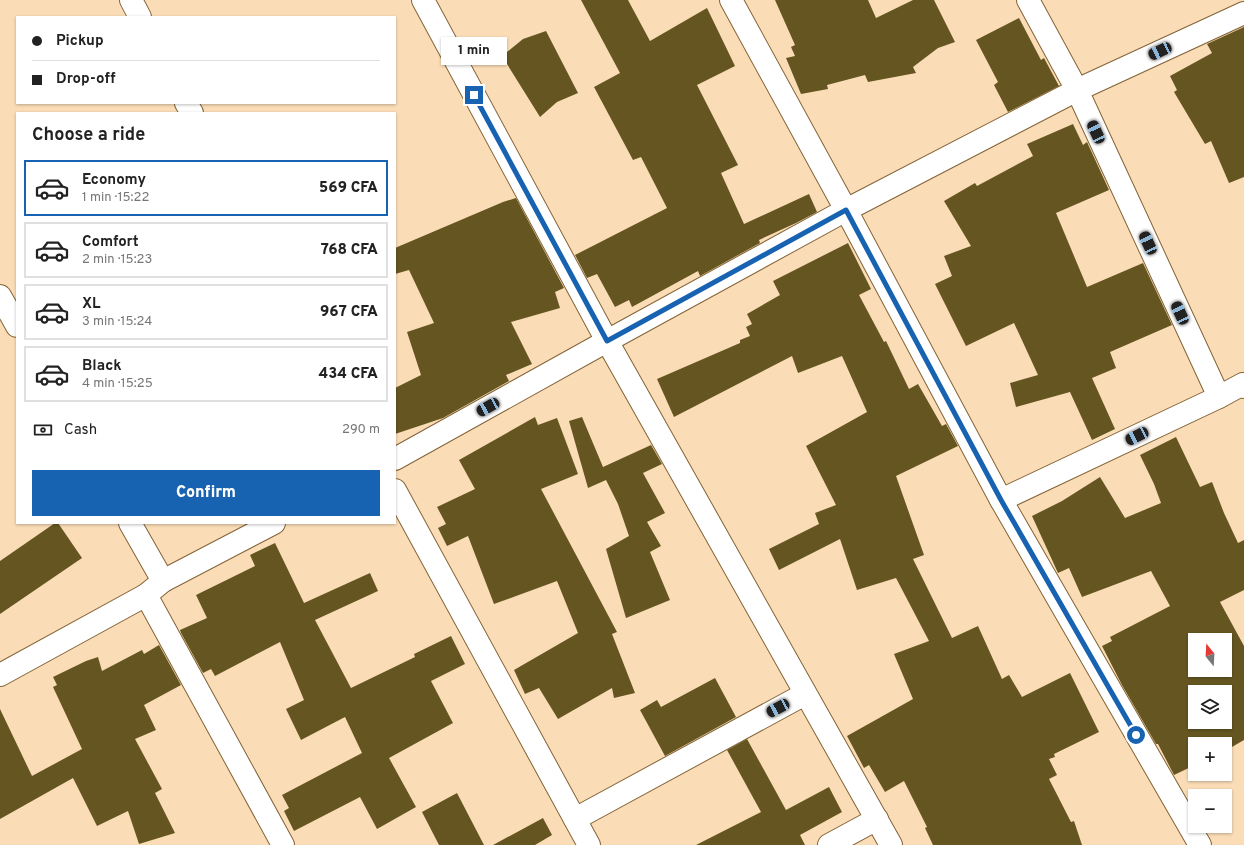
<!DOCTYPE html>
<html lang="en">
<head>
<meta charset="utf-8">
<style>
	body { margin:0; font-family:Overpass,sans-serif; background:#f2f2f2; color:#222; height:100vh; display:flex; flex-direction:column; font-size:15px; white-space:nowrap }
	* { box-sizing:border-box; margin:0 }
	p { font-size:13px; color:#767676 }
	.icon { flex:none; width:22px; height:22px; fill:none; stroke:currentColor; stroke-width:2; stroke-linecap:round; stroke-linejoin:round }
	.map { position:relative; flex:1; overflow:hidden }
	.details { position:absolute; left:16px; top:112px; width:380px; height:412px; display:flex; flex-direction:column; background:#fff; border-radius:0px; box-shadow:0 1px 3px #0004 }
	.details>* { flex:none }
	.banner { position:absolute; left:16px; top:16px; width:380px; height:88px; border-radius:0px; box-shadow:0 1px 3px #0004; display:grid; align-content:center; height:88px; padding:0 16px; background:#fff }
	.needle { width:26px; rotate:342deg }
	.buttons { position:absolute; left:1188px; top:633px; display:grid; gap:8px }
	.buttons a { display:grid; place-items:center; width:44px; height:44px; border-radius:0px; background:#fff; box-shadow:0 1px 3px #0004; font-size:20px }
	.end { position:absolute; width:18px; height:18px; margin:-9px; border:5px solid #1762b1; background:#fff; box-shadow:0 0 0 2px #fff }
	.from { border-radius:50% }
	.bubble { position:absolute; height:28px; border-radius:0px; background:#fff; box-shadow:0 1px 3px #0004; font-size:13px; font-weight:800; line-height:28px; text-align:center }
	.car { position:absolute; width:12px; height:24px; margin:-12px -6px; border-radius:5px; box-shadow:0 0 3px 1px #0007; background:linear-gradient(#222 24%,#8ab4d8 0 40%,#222 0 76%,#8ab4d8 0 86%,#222 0) }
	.banner b { display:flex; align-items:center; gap:14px; height:38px; font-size:15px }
	.banner b+b { border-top:1px solid #e0e0e0 }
	.banner i { width:10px; height:10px; background:#222 }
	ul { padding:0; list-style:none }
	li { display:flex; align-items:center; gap:12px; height:56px; margin:0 8px 6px; padding:0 8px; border:2px solid #e0e0e0; border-radius:0px }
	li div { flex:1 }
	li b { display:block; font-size:15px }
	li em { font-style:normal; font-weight:800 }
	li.current { border-color:#1762b1 }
	li>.icon { width:36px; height:36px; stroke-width:1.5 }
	h2 { padding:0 16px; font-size:18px; line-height:48px }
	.pay { display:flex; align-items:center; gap:10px; height:44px; padding:0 16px; font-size:15px }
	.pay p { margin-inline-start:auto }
	.action { display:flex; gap:8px; margin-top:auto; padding:8px 16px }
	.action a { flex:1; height:46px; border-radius:0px; background:#1762b1; color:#fff; font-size:16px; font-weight:800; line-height:46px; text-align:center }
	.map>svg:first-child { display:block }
	.building { fill:#655621; fill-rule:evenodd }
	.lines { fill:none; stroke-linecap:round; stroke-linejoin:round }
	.street-casing { stroke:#836336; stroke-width:24 }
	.street { stroke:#fff; stroke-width:22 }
	.route { stroke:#1762b1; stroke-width:5 }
</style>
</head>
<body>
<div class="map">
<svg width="1244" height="845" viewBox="0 0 1244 845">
	<rect width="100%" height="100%" fill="#faddb7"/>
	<g class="building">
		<path d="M581,0H628L650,41L707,8L735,66L697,85L738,165L721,173L744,224L809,194L817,212L796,223L759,240L760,243L700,276L698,271L632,307L629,300L615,307L597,274L587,278L575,255L667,208L641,157L633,160L594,87L620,73Z"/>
		<path d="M775,0H868L876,18L913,0H934L955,42L938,48L913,67L916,73L868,82L865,75L827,85L828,89L801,94L786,58L795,56L791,47L795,45Z"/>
		<path d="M1019,18L1041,60L1044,58L1059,86L1008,112L994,85L998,82L976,40Z"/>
		<path d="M1244,27V177L1229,183L1211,141L1205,144L1174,92L1177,90L1170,76L1212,53L1207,44Z"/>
		<path d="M546,31L578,93L557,102L540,117L502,56L523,39Z"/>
		<path d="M1073,124L1083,145L1087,142L1109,190L1056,213L1087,287L1143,263L1172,325L1110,352L1116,368L1092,378L1115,429L1092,440L1070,392L1016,407L1010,383L1038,375L1014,323L966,346L935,284L952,276L944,256L971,246L944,201L975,183L977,186L1033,156L1027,144Z"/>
		<path d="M516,198L564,288L555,292L560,308L511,322L532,364L506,375L509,381L443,418L395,434V388L421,375L407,332L434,323L409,270L395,274V248L503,202Z"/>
		<path d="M848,243L871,289L859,295L884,342L886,341L909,389L918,384L942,426L946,424L958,446L896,476L924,555L913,559L952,638L978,626L1002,679L1009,675L1022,697L1070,673L1099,732L1054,754L1055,757L1049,759L1057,775L1049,779L1071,822L1074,821L1082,845H933L925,828L927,827L904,781L885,792L869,765L864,768L847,736L913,699L894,654L929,641L896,578L857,590L840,539L779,570L769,549L819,524L815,513L836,505L806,446L867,412L842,356L798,373L792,356L674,417L657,379L740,343V340L750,336L746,327L752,324L747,314L780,295L773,281Z"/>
		<path d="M535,417L538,425L557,418L578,474L541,489L617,632L612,634L635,693L614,698L612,688L558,719L539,688L525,694L514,670L578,633L557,581L494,604L468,536L447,546L438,528L446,524L437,507L475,489L459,460Z"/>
		<path d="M582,417L603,467L651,445L662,464L643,473L665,513L647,522L661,546L650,552L670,600L626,618L606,549L629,536L618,504L606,480L588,488L569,421Z"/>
		<path d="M1176,437L1200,487L1212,482L1224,513L1238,543L1244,540V590L1220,602L1244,646V740L1225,751V744H1195V765L1174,775L1158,744H1156L1122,685L1102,646L1112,641L1110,637L1170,606L1151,571L1082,597L1069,568L1058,573L1032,516L1062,501L1100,477L1125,518L1161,503L1154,484L1140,455ZM1195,640H1225V670H1195ZM1195,692H1225V722H1195Z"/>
		<path d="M55,523H58L82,558L0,614V561Z"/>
		<path d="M275,543L304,603L370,573L378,591L315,620L351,688L415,657L414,654L451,636L465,664L431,681L453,723L389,758L416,807L377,829L360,797L294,831L284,811L289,808L282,795L362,753L345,717L301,740L286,709L304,700L280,642L215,676L211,669L203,673L181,633L180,630L207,618L196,595L255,566L250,555Z"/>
		<path d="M159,645L181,685L144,705L156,730L135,739L162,789L155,793L175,833L139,844L128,811L97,826L73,778L0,819V709L32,776L82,749L53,687L57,685L53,677L86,661L98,657L102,671L142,650L144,654Z"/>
		<path d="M715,678L736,717L665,756L640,710L657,700L661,707Z"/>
		<path d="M747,739L786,810L829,787L842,812L800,835L805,845H696L761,812L727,750Z"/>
		<path d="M457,793L484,845H439L422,812Z"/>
		<path d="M543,818L552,835L535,845H493Z"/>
	</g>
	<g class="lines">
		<g class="street-casing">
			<g id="street">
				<path d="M131,0L140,17"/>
				<path d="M423,0L607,341L891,845"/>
				<path d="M731,0L846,210L1001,500L1200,845"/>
				<path d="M1028,0L1077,90L1219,397L1243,384L1244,387"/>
				<path d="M186,103L192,113"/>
				<path d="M0,296L17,326"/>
				<path d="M395,459L607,341L846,210L1077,90L1244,13"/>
				<path d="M395,490L589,845"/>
				<path d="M1001,500L1219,397"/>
				<path d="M130,523L163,581"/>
				<path d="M146,595L283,845"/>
				<path d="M0,675L146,595L163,581L274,523"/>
				<path d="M575,819L805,694"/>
				<path d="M829,845L877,819"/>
			</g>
		</g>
		<use href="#street" class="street"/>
	</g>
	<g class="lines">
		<path class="route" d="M474,95L607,341L846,210L1001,500L1136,735"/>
	</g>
</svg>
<div class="buttons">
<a><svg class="needle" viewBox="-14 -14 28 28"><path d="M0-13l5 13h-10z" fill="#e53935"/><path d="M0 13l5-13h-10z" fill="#767676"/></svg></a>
<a><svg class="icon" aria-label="layers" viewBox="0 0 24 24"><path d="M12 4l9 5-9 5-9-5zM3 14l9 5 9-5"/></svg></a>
<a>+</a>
<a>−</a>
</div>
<i class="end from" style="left:1136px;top:735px"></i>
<i class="end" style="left:474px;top:95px"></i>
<div class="bubble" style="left:441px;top:37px;width:66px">1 min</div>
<i class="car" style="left:1160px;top:51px;rotate:245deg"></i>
<i class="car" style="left:1096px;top:132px;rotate:335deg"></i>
<i class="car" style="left:1148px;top:243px;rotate:335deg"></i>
<i class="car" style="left:1180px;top:313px;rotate:335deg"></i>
<i class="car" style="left:488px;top:407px;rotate:241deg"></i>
<i class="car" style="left:1137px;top:436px;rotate:244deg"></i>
<i class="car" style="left:778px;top:708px;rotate:242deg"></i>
<div class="banner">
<b><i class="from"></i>Pickup</b>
<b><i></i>Drop-off</b>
</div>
<section class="details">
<h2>Choose a ride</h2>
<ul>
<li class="current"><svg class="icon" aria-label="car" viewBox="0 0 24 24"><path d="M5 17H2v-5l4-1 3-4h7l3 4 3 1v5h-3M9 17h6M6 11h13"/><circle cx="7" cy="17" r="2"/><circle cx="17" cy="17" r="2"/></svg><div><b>Economy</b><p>1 min · 15:22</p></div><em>569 CFA</em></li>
<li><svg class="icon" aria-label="car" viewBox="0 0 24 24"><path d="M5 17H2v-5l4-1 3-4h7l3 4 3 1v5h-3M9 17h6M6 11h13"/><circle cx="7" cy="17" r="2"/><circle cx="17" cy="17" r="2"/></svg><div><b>Comfort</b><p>2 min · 15:23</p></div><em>768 CFA</em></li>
<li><svg class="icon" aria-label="car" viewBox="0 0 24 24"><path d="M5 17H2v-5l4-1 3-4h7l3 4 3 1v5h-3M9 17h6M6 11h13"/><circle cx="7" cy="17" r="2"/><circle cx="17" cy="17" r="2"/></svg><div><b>XL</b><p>3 min · 15:24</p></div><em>967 CFA</em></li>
<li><svg class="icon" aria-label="car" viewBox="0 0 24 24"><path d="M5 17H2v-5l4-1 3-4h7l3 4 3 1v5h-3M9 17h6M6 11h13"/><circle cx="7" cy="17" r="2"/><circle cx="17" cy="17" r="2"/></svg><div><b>Black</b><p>4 min · 15:25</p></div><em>434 CFA</em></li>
</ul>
<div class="pay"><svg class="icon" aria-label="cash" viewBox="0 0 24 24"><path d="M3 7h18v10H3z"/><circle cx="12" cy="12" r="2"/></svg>Cash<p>290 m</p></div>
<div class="action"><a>Confirm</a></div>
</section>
</div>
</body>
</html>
